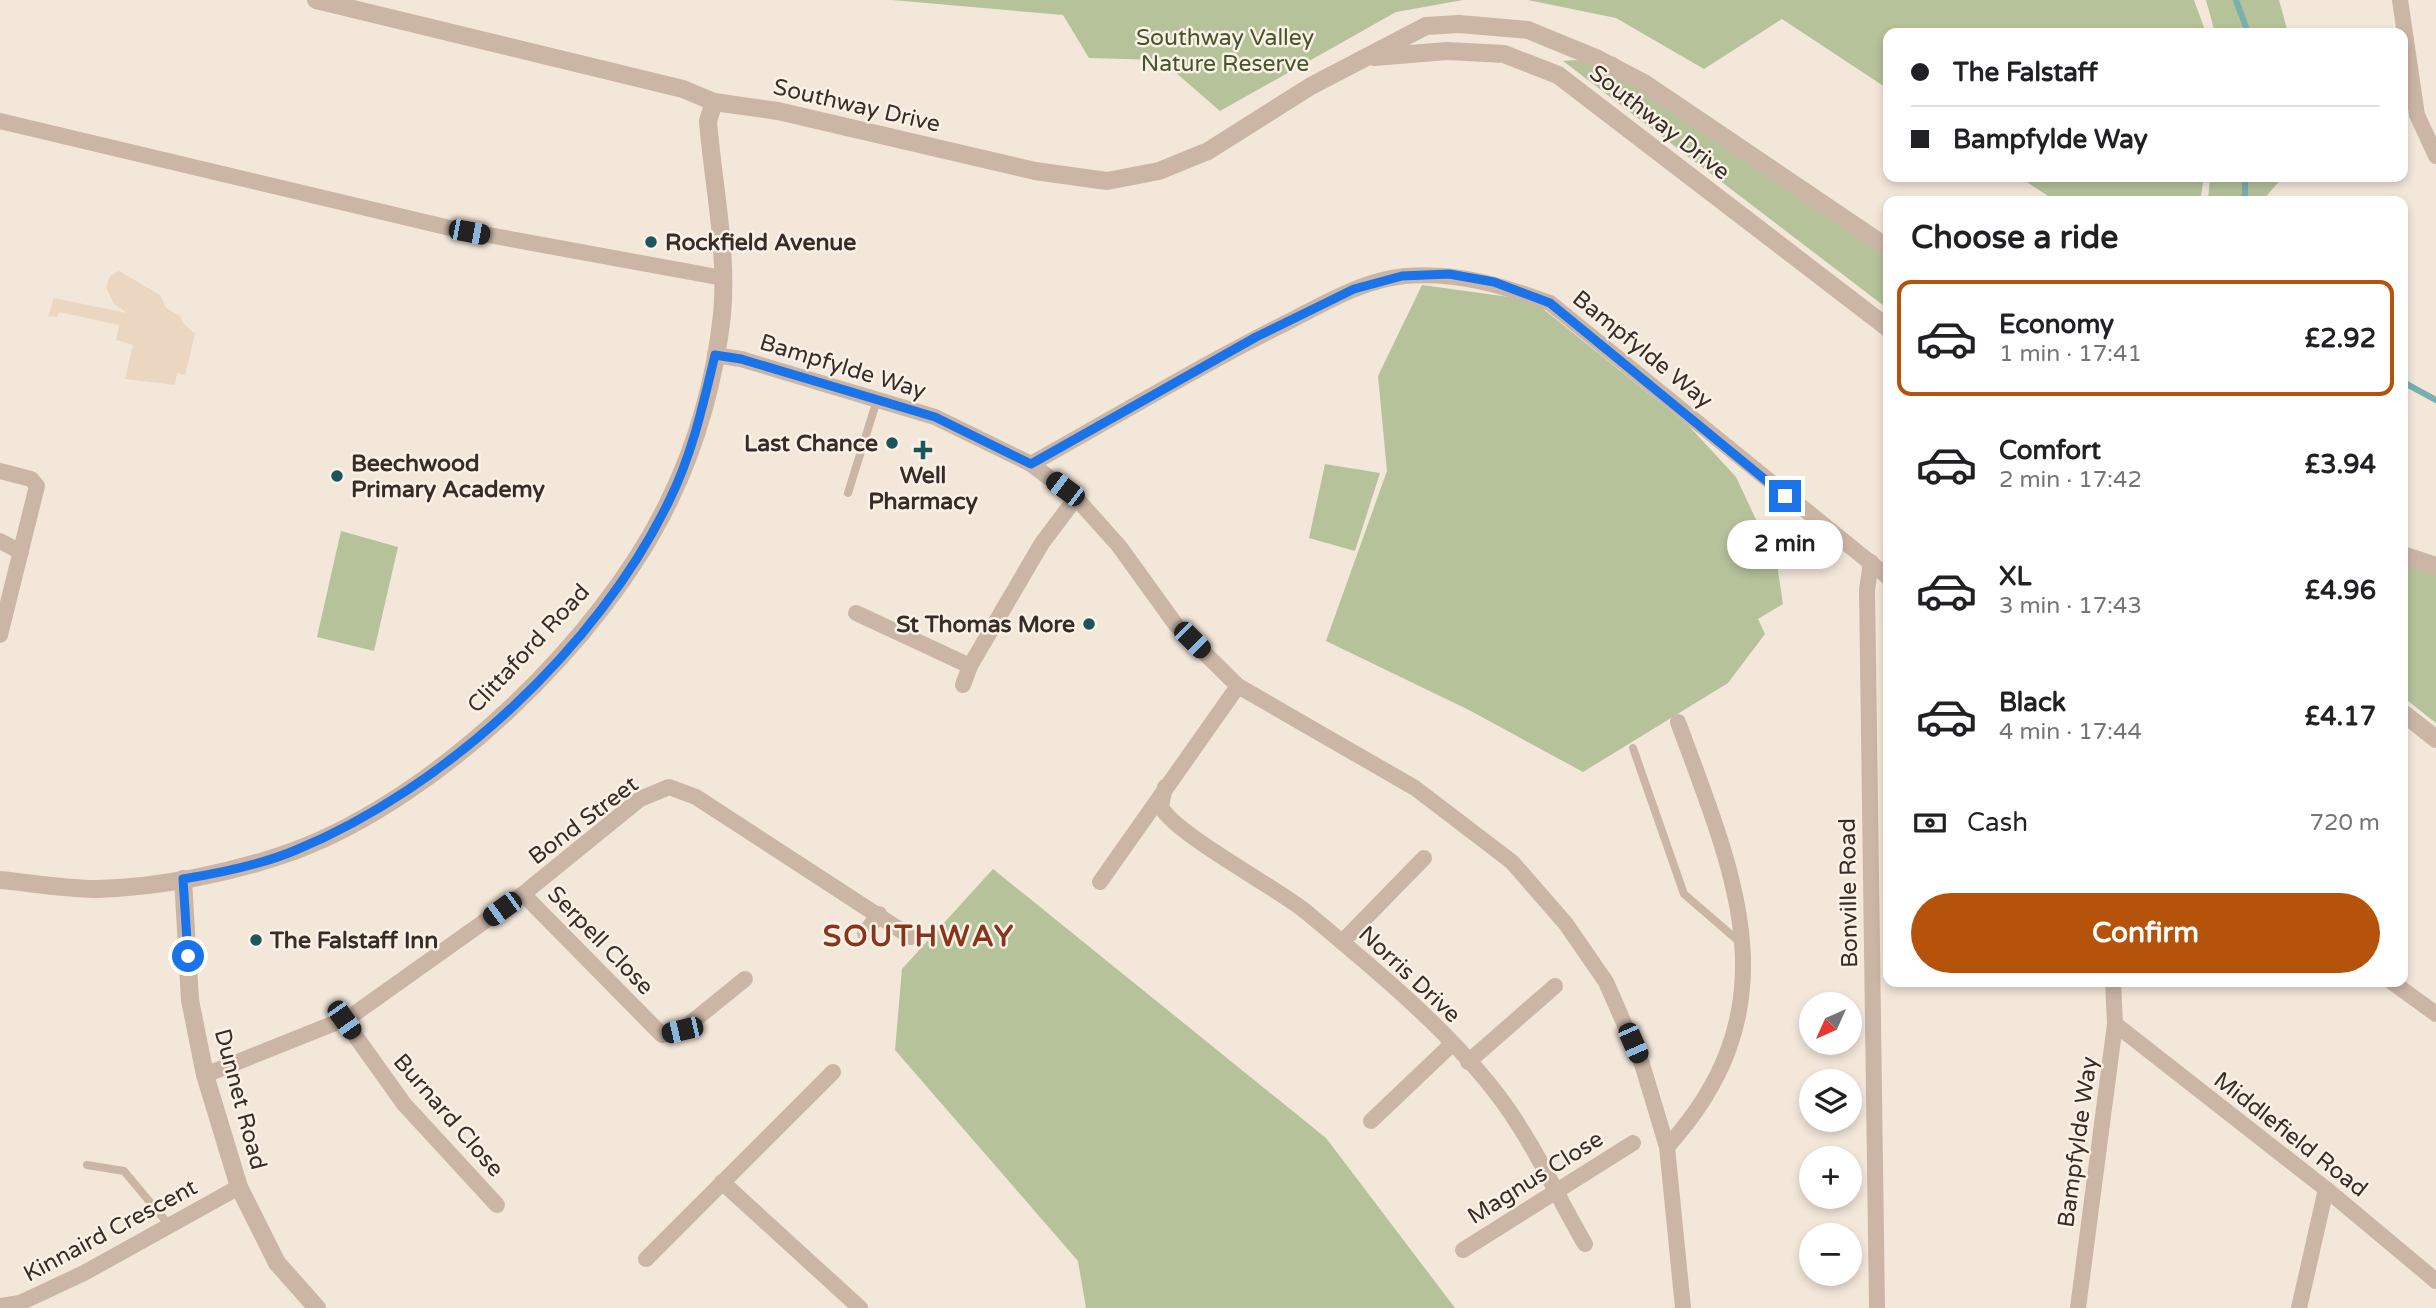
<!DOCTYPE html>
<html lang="en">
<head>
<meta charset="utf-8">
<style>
	body { margin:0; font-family:"Varela Round",sans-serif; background:#f2f2f2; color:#202124; height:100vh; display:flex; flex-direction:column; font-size:26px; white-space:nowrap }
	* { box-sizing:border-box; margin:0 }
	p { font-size:23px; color:#757577 }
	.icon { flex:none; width:38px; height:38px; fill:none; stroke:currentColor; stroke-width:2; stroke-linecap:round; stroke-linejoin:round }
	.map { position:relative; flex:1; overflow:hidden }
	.panel { position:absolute; left:1883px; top:196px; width:525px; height:791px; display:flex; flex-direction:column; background:#fff; border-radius:14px; box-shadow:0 4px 10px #0003 }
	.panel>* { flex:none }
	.hud { position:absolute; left:1883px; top:28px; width:525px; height:154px; border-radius:14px; box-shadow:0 4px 10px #0003; display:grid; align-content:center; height:154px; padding:0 28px; background:#fff }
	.needle { width:46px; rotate:225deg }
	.controls { position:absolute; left:1799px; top:992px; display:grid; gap:14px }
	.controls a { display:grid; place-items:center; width:63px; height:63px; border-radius:50%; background:#fff; box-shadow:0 4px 10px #0003; font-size:35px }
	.end { position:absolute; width:32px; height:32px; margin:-16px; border:9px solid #1a73e8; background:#fff; box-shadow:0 0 0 4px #fff }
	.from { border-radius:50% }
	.bubble { position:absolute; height:49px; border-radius:24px; background:#fff; box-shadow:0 4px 10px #0003; font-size:23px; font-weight:700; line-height:49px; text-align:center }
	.car { position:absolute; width:21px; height:42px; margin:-21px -10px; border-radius:9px; box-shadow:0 0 5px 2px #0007; background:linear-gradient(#222 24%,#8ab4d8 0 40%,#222 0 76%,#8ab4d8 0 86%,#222 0) }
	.hud b { display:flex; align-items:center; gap:24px; height:66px; font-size:26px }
	.hud b+b { border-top:2px solid #e0e0e0 }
	.hud i { width:18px; height:18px; background:#202124 }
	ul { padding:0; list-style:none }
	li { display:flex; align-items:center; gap:21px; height:116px; margin:0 14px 10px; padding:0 14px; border:4px solid transparent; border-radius:14px }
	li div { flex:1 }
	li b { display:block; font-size:26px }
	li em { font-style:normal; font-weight:700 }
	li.active { border-color:#b45309 }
	li>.icon { width:63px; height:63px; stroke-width:1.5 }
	h2 { padding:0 28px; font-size:32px; line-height:84px }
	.pay { display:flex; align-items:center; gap:18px; height:77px; padding:0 28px; font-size:26px }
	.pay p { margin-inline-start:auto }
	.primary-button { display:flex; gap:14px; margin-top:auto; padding:14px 28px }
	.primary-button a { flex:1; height:80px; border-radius:42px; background:#b45309; color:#fff; font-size:28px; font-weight:700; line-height:80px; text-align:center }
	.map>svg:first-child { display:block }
	.green { fill:#b5c29a }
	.plaza { fill:#ebd7c1 }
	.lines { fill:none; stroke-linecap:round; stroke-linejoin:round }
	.stream { stroke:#78b0b1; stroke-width:6 }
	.service { stroke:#cbb6a6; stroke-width:8 }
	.minor { stroke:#cbb6a6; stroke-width:16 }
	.tertiary { stroke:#cbb6a6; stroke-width:18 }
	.route { stroke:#1a73e8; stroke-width:9 }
	.poi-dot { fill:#1b575a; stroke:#faf1e7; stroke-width:2.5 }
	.labels { text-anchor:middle; stroke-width:5; stroke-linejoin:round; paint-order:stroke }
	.park-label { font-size:23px; fill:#47562a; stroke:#faf1e7 }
	.street-label { font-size:23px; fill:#372c27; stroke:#faf1e7 }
	.poi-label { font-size:23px; font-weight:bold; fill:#372c27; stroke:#faf1e7; text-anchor:start }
	.district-label { font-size:30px; font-weight:bold; letter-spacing:2px; fill:#89341d; stroke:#faf1e7 }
</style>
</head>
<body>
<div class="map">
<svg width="2436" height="1308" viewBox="0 0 2436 1308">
	<rect width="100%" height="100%" fill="#f3e7da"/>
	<g class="green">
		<path d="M892,0H1463L1396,12L1220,111L1161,60L1089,58L1063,15Z"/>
		<path d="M1528,0H2194L2206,33H1888V89L1782,19L1704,69L1616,18Z"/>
		<path d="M2206,0H2279L2288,33H2215Z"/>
		<path d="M1615,57L1888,251V309L1563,61Z"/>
		<path d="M2019,177H2204L2200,201H2056Z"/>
		<path d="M2210,177H2283L2262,201H2208Z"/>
		<path d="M1422,285L1532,300L1688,425L1736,477L1777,564L1783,604L1758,619L1765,634L1728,683L1583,772L1469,710L1326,641L1387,471L1378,376Z"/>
		<path d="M1325,464L1380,473L1355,551L1309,538Z"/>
		<path d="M341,531L398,547L374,651L317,637Z"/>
		<path d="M2403,564L2436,574V723L2403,697Z"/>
		<path d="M993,869L1326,1138L1455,1308H1086L1078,1261L895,1050L902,969Z"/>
	</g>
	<path class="plaza" d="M119,271L160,295L166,308L180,316L183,323L195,334L185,375L177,373L175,385L125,379L133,345L116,340L119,325L59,312L57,317L48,316L54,298L127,313L114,304L106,287L110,276Z"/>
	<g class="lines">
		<g class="stream">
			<path d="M2236,0L2248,33"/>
			<path d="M2240,201L2245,195V177"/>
			<path d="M2403,382L2436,400"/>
		</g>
		<g class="service">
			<path d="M848,493L877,400"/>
			<path d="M1633,748L1684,894L1742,944"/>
			<path d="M87,1165L124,1171L170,1226"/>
		</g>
		<g class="minor">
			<path d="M2400,0L2417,115L2436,156"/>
			<path d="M0,121L450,228L723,278"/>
			<path d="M715,355L741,359L935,417L1031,464L1076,498L1119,546L1176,625L1238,686L1415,788L1512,862L1566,924L1606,982L1642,1064L1667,1147L1683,1308"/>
			<path d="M1031,464C1117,416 1203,364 1292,320C1327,302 1364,280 1405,276C1458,272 1501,285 1550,303L1888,577"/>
			<path d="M0,471L31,479L37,486L0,635"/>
			<path d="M0,541L21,552"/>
			<path d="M1871,562L1867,590L1877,1308"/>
			<path d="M856,613L970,666"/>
			<path d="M963,685L970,666L1042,543L1076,498"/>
			<path d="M1165,787L1161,806C1170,831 1277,888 1305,911C1371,966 1452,1032 1503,1102C1535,1146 1557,1196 1585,1244"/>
			<path d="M1100,882L1238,686"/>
			<path d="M523,894L662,1035L682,1030L745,979"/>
			<path d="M865,933L879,914"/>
			<path d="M1342,942L1424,858"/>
			<path d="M2392,982L2436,1014"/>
			<path d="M344,1020L404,1104L497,1205"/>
			<path d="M2115,1024L2326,1189L2436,1281"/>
			<path d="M1468,1062L1555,986"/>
			<path d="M205,1075L350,1017L523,894L640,799L669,787L696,797L911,937"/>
			<path d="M1371,1121L1452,1044"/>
			<path d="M1667,1147C1795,1006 1735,877 1678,722"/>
			<path d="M722,1182L860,1308"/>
			<path d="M1463,1250L1633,1143"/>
			<path d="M646,1259L833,1072"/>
			<path d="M0,1306L20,1303L84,1273L239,1187"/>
			<path d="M2078,1308L2115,1024L2113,982"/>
			<path d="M2299,1308L2326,1189"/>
		</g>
		<g class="tertiary">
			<path d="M316,0L683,89L714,102L778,111L1035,171L1107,181L1159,171L1208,151L1311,86L1426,26L1459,24L1528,30L1596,58L1644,83L1888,248"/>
			<path d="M1374,57L1447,51L1504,54L1558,75L1888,328"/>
			<path d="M2403,555L2436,566"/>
			<path d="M2403,713L2436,739"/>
			<path d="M183,879L190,1000L205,1075L239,1187L277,1263L317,1308"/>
			<path d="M0,880C32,883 65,889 97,889C162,887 232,873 294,851C438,798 603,639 669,501C697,444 715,378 722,315C728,251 713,184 708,121L714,102"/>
		</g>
	</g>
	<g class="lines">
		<path class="route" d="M188,956L183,879C220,873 261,865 296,850C446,788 598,648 669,501C692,455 703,405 715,355L741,359L935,417L1031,464L1256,337L1354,289L1402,276L1449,274L1494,282L1550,303L1785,496"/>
	</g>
	<g class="poi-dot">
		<circle cx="651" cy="242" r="7"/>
		<circle cx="892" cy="443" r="7"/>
		<path d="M919.5 439.5h7v7h7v7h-7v7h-7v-7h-7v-7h7z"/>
		<circle cx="337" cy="476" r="7"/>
		<circle cx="1089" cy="624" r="7"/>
		<circle cx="256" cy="940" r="7"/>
	</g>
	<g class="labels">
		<g class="park-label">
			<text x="1225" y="45">Southway Valley<tspan x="1225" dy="26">Nature Reserve</tspan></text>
		</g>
		<g class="street-label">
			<text transform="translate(857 105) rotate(13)" y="8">Southway Drive</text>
			<text transform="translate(1660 122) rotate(38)" y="8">Southway Drive</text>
			<text transform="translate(1643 349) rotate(39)" y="8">Bampfylde Way</text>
			<text transform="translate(843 366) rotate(17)" y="8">Bampfylde Way</text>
			<text transform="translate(528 648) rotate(-47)" y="8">Clittaford Road</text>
			<text transform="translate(583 820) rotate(-37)" y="8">Bond Street</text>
			<text transform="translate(1848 893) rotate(-91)" y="8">Bonville Road</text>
			<text transform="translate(601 940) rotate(46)" y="8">Serpell Close</text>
			<text transform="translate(1410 974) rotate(43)" y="8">Norris Drive</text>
			<text transform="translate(241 1099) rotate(75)" y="8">Dunnet Road</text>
			<text transform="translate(449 1115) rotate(49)" y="8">Burnard Close</text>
			<text transform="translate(2291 1134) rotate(38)" y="8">Middlefield Road</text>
			<text transform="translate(2077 1142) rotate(-82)" y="8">Bampfylde Way</text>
			<text transform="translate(1535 1177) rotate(-32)" y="8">Magnus Close</text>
			<text transform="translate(110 1230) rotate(-28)" y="8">Kinnaird Crescent</text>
		</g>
		<g class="poi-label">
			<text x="665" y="250">Rockfield Avenue</text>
			<text x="878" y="451" text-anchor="end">Last Chance</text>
			<text x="351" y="471">Beechwood<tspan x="351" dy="26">Primary Academy</tspan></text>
			<text x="923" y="483" text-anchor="middle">Well<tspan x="923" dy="26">Pharmacy</tspan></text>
			<text x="1075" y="632" text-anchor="end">St Thomas More</text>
			<text x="270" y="948">The Falstaff Inn</text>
		</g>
		<g class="district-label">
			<text x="919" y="946">SOUTHWAY</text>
		</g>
	</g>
</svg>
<div class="controls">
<a><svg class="needle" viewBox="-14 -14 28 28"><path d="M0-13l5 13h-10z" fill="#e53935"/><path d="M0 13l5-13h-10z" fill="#757577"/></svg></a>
<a><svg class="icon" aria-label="layers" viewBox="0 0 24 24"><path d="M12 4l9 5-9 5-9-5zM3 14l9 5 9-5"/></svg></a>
<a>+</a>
<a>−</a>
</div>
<i class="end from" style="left:188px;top:956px"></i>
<i class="end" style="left:1785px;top:496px"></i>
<div class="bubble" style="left:1727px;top:520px;width:116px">2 min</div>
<i class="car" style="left:469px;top:232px;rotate:101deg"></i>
<i class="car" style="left:1065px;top:489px;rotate:307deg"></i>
<i class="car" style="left:1192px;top:640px;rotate:135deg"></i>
<i class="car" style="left:502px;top:909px;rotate:234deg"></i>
<i class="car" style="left:344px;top:1020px;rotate:145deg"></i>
<i class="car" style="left:682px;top:1030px;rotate:257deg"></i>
<i class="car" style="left:1633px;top:1043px;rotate:156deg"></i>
<div class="hud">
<b><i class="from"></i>The Falstaff</b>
<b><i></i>Bampfylde Way</b>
</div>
<section class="panel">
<h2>Choose a ride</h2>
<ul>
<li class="active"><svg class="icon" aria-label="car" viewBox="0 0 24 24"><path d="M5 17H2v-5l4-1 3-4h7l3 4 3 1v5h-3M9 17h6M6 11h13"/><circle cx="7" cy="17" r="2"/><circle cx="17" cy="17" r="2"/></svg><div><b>Economy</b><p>1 min · 17:41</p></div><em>£2.92</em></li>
<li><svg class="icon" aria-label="car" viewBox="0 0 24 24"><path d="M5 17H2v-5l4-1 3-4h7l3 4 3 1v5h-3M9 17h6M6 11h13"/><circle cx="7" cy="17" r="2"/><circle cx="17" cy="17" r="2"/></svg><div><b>Comfort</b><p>2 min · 17:42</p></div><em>£3.94</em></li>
<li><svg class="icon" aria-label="car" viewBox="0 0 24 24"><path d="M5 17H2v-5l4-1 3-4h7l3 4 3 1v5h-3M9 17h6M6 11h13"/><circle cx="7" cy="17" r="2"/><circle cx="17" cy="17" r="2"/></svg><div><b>XL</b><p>3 min · 17:43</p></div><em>£4.96</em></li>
<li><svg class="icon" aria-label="car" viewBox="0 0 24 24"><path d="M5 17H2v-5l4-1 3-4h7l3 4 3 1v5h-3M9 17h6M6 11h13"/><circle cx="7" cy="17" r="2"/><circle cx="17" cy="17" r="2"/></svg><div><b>Black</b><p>4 min · 17:44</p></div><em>£4.17</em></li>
</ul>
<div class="pay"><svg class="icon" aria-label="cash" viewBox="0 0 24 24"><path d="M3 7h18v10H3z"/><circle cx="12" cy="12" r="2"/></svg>Cash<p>720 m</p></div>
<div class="primary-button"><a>Confirm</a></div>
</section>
</div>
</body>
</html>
